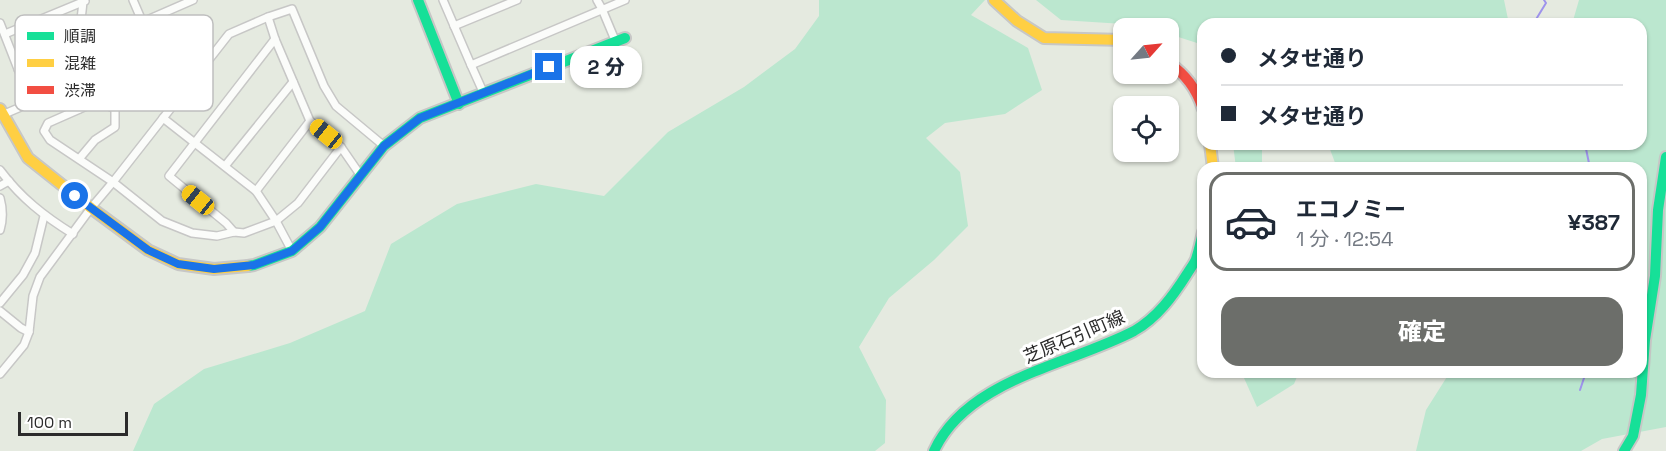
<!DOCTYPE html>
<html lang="ja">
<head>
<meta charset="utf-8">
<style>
	body { margin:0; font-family:"Space Grotesk","Noto Sans JP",sans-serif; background:#f6f6f7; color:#1f2937; height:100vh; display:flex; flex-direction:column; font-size:22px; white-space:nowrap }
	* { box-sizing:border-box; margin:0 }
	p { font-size:20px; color:#747a83 }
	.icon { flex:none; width:33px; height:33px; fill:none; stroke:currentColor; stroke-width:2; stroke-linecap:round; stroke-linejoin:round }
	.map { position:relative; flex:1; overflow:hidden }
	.details { position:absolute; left:1197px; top:162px; width:450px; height:216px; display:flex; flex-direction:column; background:#fff; border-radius:18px; box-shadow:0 2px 4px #0004 }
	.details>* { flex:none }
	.guide { position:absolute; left:1197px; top:18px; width:450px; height:132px; border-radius:18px; box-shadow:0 2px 4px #0004; display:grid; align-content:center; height:132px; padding:0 24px; background:#fff }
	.needle { width:39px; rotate:63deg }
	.tools { position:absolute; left:1113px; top:18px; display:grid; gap:12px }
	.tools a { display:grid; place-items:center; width:66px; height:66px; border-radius:12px; background:#fff; box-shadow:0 2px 4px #0004; font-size:30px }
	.scale { position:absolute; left:18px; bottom:15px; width:110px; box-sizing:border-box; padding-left:6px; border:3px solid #2b2b2b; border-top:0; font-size:16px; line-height:21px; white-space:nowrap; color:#2b2b2b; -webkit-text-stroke:4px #fff; paint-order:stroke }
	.end { position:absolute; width:27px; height:27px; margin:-14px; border:8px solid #1a73e8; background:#fff; box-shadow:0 0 0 3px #fff }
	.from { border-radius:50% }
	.bubble { position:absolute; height:42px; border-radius:18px; background:#fff; box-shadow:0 2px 4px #0004; font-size:20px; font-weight:800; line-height:42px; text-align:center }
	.car { position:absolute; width:18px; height:36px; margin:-18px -9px; border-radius:8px; box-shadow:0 0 4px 2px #0007; background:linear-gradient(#f5c518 24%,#345 0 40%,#f5c518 0 76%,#345 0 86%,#f5c518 0) }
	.guide b { display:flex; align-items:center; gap:21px; height:57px; font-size:22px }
	.guide b+b { border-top:2px solid #e0e1e3 }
	.guide i { width:15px; height:15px; background:#1f2937 }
	ul { padding:10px 0 0; list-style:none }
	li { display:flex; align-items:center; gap:18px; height:99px; margin:0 12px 9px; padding:0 12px; border:3px solid transparent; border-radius:18px }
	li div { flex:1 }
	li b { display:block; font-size:22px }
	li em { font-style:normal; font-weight:800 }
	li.current { border-color:#6c6e6a }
	li>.icon { width:54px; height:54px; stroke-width:1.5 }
	.action { display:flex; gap:12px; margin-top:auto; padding:12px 24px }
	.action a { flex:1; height:69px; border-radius:18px; background:#6c6e6a; color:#fff; font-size:24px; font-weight:800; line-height:69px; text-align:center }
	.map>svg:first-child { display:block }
	.green { fill:#bbe7cf }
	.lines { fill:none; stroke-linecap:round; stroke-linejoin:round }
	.stream { stroke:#9e93ec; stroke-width:2 }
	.street-casing { stroke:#c7c7c6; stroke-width:10 }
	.fast-casing { stroke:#c7c7c6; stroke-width:14 }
	.slow-casing { stroke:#c7c7c6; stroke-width:14 }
	.jam-casing { stroke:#c7c7c6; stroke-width:14 }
	.street { stroke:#fbfcfa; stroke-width:7 }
	.fast { stroke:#16e098; stroke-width:10 }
	.slow { stroke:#ffcf43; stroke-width:10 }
	.jam { stroke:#f24e42; stroke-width:10 }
	.route { stroke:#1a73e8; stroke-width:8 }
	.labels { text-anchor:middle; stroke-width:6; stroke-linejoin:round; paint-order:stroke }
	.street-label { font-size:18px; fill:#2b2b2b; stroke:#fff }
	.key { fill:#fff; stroke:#bfbfbf; stroke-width:1.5 }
	.key-label { font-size:16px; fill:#2b2b2b }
</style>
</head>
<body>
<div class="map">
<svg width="1666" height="451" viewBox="0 0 1666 451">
	<rect width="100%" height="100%" fill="#e5eae0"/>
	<g class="green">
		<path d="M819,0H985L971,15L1028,48L1042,90L1005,114L945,123L926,138L960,172L968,226L934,260L889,298L859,347L886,400L885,443L875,451H133L154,404L204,369L290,343L365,311L391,244L457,204L536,184L604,196L668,132L744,87L795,49L819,16Z"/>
		<path d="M1036,0H1504L1509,24H1203V55L1197,43L1169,34L1168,28H1151L1139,25L1061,20Z"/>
		<path d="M1579,0H1666V427L1602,439L1581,451H1416L1426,410L1450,372H1641V168H1337L1328,144H1641V24H1572Z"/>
		<path d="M1233,144H1262V168H1236Z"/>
		<path d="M1246,372H1299L1294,384L1257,407L1244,378Z"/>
	</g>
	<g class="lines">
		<g class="stream">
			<path d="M1536,24L1535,21L1546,3L1544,0"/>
			<path d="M1585,144L1590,168"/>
			<path d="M1580,390L1586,372"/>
		</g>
		<g class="street-casing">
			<g id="street">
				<path d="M133,0L142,21"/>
				<path d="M443,0L471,65L625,0"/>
				<path d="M597,0L602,9L615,40"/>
				<path d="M268,17L275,39L310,121L341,147L361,176"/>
				<path d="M0,23L18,69L34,102"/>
				<path d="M454,26L517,0"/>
				<path d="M5,34L85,1"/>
				<path d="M471,65L484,94"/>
				<path d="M18,69C40,58 67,49 79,25C82,18 82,9 83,2"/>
				<path d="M69,88L79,109"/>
				<path d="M2,115L82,81L115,42L131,27L193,0"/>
				<path d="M163,118L256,191L276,221L292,251"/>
				<path d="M79,159L95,140L115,127V109L98,101L48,123L44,131L50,140L113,182L162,221L192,233L217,236L234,232L244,233L276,221L298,203L341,147"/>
				<path d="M225,166L293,82"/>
				<path d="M0,170C21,198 44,216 73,234"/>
				<path d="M0,186L9,181"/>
				<path d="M256,191L310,121"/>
				<path d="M0,198C3,209 3,220 0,230"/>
				<path d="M234,232L226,223L169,176L275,39"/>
				<path d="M0,303L23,275L35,253L44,216"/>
				<path d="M0,311L21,328L29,332"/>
				<path d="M0,374L24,345L29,332L33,296L40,277L91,208L113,182L229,34L268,17L292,9L324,86L336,106L384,146"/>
			</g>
		</g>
		<g class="fast-casing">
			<g id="fast">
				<path d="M418,0L459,104"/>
				<path d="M248,266L254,265L292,251L320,227L384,146L420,118L625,38"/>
				<path d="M934,451C967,379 1069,365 1134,331C1157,318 1173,296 1187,274C1190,269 1194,264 1196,259C1199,250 1201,241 1203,232"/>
				<path d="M1624,451L1633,436L1641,395L1645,340L1655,276L1658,210L1666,157"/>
			</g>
		</g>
		<g class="slow-casing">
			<g id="slow">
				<path d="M994,0L1017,21L1044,38L1124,40"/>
				<path d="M0,109L28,158L91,208L148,250L178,264L214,269L248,266"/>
				<path d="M1210,144L1213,168"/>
			</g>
		</g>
		<g class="jam-casing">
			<path id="jam" d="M1168,62C1186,75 1196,88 1203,109"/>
		</g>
		<use href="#street" class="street"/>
		<use href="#fast" class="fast"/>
		<use href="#slow" class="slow"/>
		<use href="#jam" class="jam"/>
	</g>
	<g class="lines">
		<path class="route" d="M75,196L148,250L178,264L214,269L254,265L292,251L320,227L384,146L420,118L549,67"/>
	</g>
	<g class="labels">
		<g class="street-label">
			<text transform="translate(1074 337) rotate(-23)" y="6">芝原石引町線</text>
		</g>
	</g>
	<rect x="15" y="15" width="198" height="96" rx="9" class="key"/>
	<rect x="27" y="32" width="27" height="8" fill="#16e098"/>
	<rect x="27" y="59" width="27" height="8" fill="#ffcf43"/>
	<rect x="27" y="86" width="27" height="8" fill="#f24e42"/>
	<g class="key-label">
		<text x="64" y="42">順調</text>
		<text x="64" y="69">混雑</text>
		<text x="64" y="96">渋滞</text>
	</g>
</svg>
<div class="tools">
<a><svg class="needle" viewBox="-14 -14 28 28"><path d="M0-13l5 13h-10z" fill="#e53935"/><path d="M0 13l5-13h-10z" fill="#747a83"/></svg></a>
<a><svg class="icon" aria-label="locate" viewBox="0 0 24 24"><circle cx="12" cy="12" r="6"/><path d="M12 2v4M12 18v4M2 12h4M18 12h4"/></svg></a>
</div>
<div class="scale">100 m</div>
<i class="end from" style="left:75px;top:196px"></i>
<i class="end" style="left:549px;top:67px"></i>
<div class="bubble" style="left:570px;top:46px;width:72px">2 分</div>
<i class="car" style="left:326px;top:134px;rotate:309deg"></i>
<i class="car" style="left:198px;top:200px;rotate:309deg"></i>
<div class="guide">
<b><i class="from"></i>メタせ通り</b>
<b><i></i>メタせ通り</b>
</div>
<section class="details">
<ul>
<li class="current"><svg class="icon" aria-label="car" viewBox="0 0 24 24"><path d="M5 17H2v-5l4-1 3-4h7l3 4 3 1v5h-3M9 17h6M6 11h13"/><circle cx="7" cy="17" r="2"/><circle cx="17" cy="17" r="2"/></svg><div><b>エコノミー</b><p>1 分 · 12:54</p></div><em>¥387</em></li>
</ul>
<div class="action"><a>確定</a></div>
</section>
</div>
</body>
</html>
